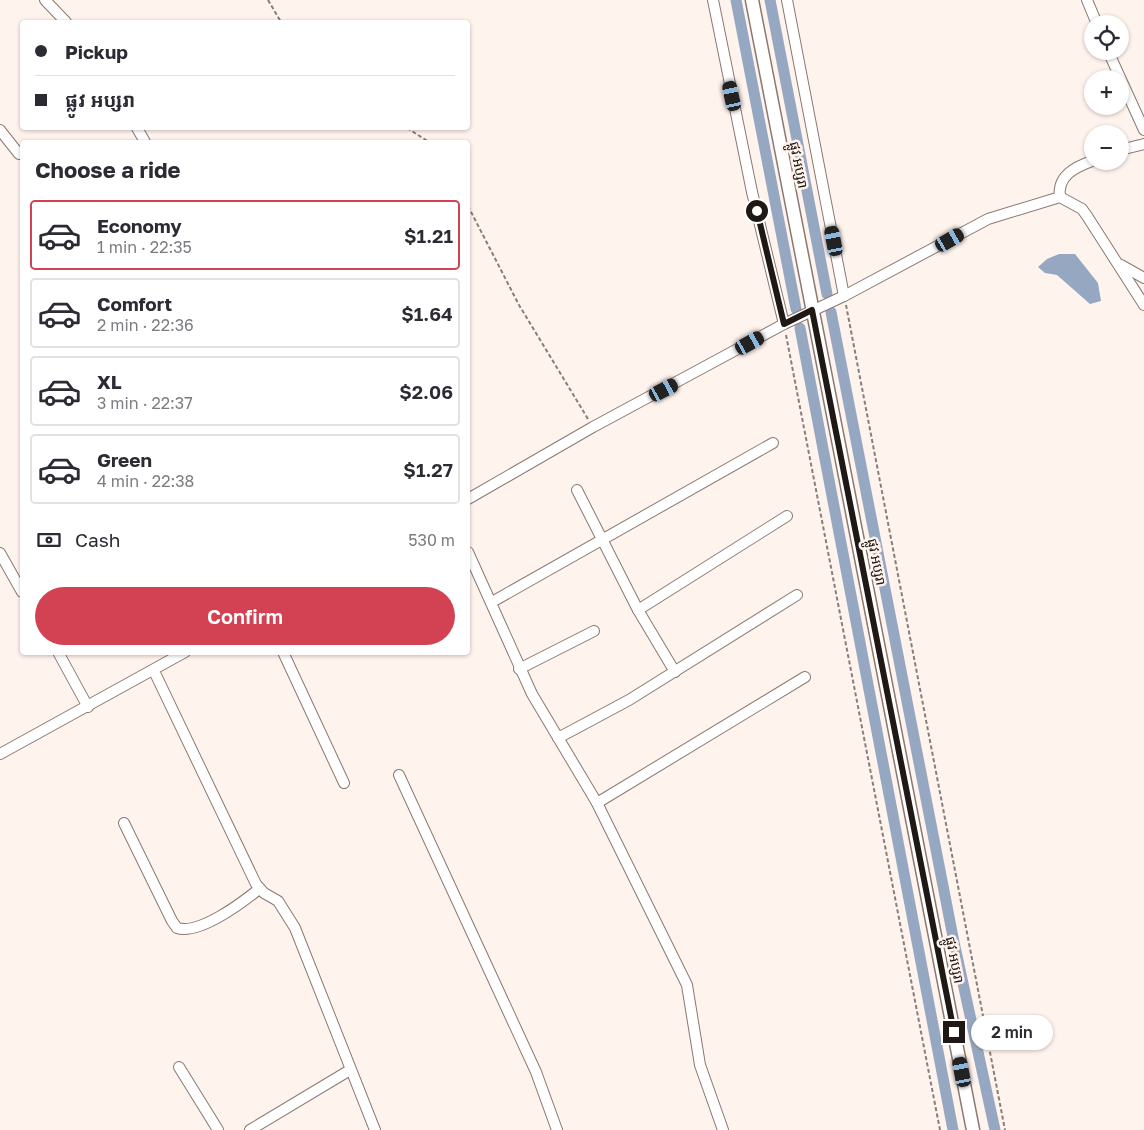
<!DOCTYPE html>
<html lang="en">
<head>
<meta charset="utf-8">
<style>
	body { margin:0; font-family:"Golos Text","Noto Sans Khmer",sans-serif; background:#f7f7f7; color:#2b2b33; height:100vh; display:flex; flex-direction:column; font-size:19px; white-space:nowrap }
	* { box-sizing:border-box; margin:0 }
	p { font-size:16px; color:#7c7c81 }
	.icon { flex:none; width:28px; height:28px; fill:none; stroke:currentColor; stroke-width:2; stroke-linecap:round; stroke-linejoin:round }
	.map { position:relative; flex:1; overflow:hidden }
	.drawer { position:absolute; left:20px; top:140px; width:450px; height:515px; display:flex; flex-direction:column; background:#fff; border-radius:5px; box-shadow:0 1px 4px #0004 }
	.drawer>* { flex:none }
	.hud { position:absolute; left:20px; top:20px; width:450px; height:110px; border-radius:5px; box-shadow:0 1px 4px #0004; display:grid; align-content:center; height:110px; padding:0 15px; background:#fff }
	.controls { position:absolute; left:1084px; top:15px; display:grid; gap:10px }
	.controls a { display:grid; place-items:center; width:45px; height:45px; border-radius:50%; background:#fff; box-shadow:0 1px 4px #0004; font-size:25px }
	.end { position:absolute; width:22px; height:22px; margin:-11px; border:6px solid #1f1815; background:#fff; box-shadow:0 0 0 2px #fff }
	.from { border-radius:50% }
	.bubble { position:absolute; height:35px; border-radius:18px; background:#fff; box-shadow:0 1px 4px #0004; font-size:16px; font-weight:600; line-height:35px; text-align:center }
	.car { position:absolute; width:15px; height:30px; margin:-15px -8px; border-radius:6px; box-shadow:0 0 4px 1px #0007; background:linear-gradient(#222 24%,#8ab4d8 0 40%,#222 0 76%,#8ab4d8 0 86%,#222 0) }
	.hud b { display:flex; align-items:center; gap:18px; height:48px; font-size:19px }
	.hud b+b { border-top:1px solid #e1e1e2 }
	.hud i { width:12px; height:12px; background:#2b2b33 }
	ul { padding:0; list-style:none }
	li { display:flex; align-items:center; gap:15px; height:70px; margin:0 10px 8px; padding:0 5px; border:2px solid #e1e1e2; border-radius:5px }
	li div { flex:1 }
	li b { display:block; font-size:19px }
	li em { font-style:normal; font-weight:600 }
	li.active { border-color:#d24253 }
	li>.icon { width:45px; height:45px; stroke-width:1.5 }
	h2 { padding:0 15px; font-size:22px; line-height:60px }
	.pay { display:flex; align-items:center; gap:12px; height:55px; padding:0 15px; font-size:19px }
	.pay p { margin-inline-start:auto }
	.action { display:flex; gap:10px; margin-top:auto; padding:10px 15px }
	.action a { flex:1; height:58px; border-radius:30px; background:#d24253; color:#fff; font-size:20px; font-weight:600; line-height:58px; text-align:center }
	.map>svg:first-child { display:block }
	.water { fill:#96a8c1 }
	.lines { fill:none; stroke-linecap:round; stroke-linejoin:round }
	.canal { stroke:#96a8c1; stroke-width:11 }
	.minor-casing { stroke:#8a7871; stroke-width:12 }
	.tertiary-casing { stroke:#8a7871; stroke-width:15 }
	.path { stroke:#877e7a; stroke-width:2; stroke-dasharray:4 2.5; stroke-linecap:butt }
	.minor { stroke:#fff; stroke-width:10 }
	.tertiary { stroke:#fff; stroke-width:12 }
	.route { stroke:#1f1815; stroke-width:6 }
	.labels { text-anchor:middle; stroke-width:5; stroke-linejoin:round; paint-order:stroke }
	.street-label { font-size:14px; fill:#1f1815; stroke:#fff3ee }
</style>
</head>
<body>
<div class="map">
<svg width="1144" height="1130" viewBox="0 0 1144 1130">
	<rect width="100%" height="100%" fill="#fff3ee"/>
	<path class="water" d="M1059,254H1075L1098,283L1101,301L1090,304L1057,275L1045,273L1038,267L1047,259Z"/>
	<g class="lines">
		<g class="canal">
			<path d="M736,0L796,309"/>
			<path d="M770,0L827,294"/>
			<path d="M831,312L954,942L995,1130"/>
			<path d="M800,328L953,1130"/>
		</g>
		<g class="minor-casing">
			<g id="minor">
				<path d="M45,0L66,22"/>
				<path d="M713,0L752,192L784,324"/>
				<path d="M787,0L844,296"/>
				<path d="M1087,0L1097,24"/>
				<path d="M1108,51L1144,130"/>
				<path d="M137,128L145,142"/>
				<path d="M0,130L19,154"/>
				<path d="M1120,150L1144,144"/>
				<path d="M1060,197C1057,176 1075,167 1092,161"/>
				<path d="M1121,265L1144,278"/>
				<path d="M577,490L638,610L675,672"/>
				<path d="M468,499L593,427L784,324L844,296L988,219L1060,197L1082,209L1087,216L1144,305"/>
				<path d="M468,552L532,694L597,803L687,985L700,1065L723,1130"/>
				<path d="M0,553L22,592"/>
				<path d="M492,602L773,443"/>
				<path d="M638,610L787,516"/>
				<path d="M58,652L88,707"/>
				<path d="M283,652L344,783"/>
				<path d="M519,669L594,631"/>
				<path d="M154,671L256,884L264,893L278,901L295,928L375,1130"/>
				<path d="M558,738L629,700L797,595"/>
				<path d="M0,754L185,652"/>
				<path d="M399,775L536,1072L557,1130"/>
				<path d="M597,803L805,677"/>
				<path d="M124,823L172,921L177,928C199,935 242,903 259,889"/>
				<path d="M179,1067L218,1130"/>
				<path d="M250,1130L350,1070"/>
			</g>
		</g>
		<g class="tertiary-casing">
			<path id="tertiary" d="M752,0L973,1130"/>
		</g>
		<g class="path">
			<path d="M268,0L281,22"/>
			<path d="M407,128L429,142"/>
			<path d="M468,206L519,305L588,419"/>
			<path d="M846,305L1005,1130"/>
			<path d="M786,335L940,1130"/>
		</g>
		<use href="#minor" class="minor"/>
		<use href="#tertiary" class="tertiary"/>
	</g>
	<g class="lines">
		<path class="route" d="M757,211L784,324L812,310L954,1032"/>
	</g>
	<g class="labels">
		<g class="street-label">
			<text transform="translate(799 165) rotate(79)" y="5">ផ្លូវ អប្សរា</text>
			<text transform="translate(877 562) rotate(79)" y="5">ផ្លូវ អប្សរា</text>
			<text transform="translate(955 960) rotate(79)" y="5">ផ្លូវ អប្សរា</text>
		</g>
	</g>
</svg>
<div class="controls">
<a><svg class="icon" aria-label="locate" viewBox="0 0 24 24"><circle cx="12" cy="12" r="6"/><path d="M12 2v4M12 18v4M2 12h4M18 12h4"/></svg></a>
<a>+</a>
<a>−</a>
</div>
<i class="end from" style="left:757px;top:211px"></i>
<i class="end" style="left:954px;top:1032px"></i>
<div class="bubble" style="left:971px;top:1015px;width:82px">2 min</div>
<i class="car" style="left:732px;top:96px;rotate:348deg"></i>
<i class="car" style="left:950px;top:240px;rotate:60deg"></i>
<i class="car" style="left:834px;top:241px;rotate:349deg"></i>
<i class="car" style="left:750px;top:343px;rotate:61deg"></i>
<i class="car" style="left:664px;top:390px;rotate:62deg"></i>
<i class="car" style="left:962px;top:1072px;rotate:349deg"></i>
<div class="hud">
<b><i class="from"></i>Pickup</b>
<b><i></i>ផ្លូវ អប្សរា</b>
</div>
<section class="drawer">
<h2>Choose a ride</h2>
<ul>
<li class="active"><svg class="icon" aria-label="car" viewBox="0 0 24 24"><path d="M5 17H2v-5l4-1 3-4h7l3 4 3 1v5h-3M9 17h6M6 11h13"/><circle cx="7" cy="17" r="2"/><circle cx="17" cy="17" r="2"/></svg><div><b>Economy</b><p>1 min · 22:35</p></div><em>$1.21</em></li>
<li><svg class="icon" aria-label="car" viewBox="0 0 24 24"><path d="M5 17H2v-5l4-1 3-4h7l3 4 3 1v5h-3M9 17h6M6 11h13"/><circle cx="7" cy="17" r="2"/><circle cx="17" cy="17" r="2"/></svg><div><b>Comfort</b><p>2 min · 22:36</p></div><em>$1.64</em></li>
<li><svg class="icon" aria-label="car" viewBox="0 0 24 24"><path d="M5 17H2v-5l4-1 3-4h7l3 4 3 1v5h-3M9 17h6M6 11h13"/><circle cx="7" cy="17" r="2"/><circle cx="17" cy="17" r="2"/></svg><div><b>XL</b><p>3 min · 22:37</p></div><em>$2.06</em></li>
<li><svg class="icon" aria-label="car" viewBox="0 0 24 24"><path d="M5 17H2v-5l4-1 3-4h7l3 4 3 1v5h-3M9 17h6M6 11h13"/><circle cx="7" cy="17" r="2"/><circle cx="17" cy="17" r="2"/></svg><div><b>Green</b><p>4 min · 22:38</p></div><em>$1.27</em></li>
</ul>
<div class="pay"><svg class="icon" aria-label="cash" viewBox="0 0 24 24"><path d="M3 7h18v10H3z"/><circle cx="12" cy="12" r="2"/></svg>Cash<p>530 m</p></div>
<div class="action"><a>Confirm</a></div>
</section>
</div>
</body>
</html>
